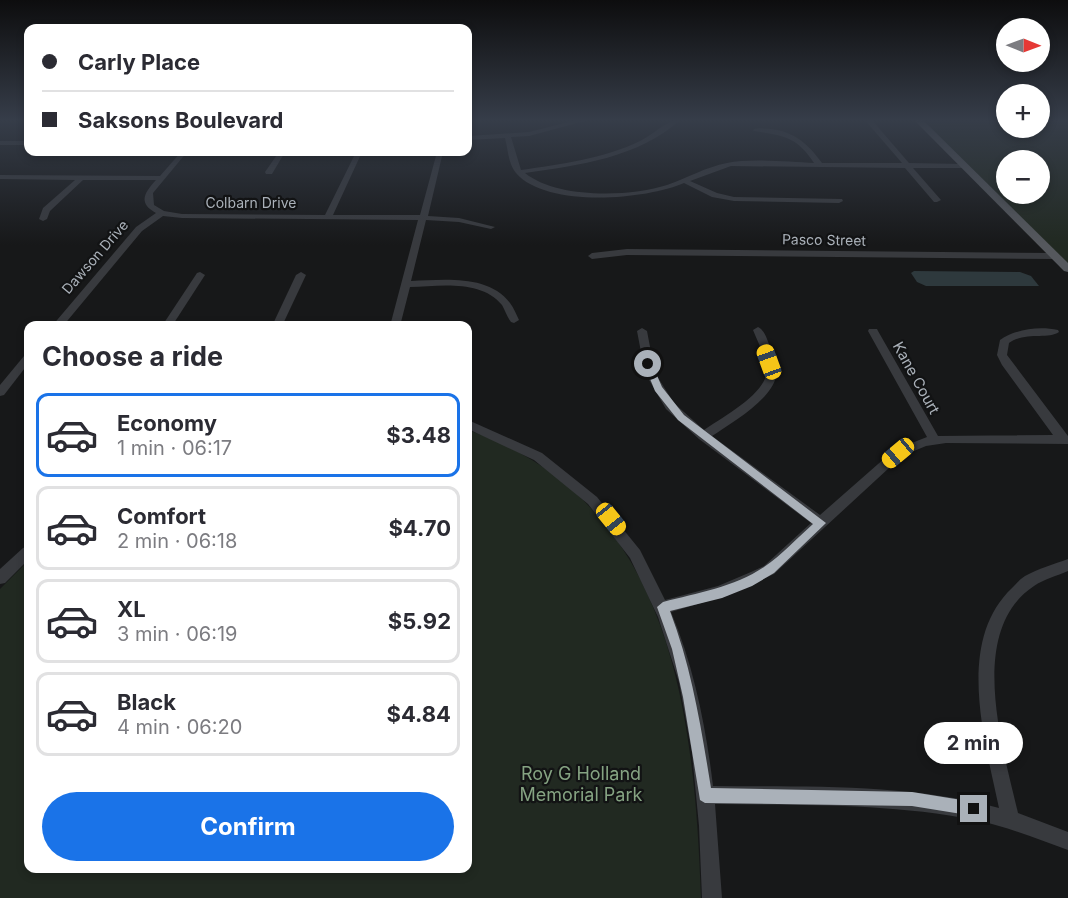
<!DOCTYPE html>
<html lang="en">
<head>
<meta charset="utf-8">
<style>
	body { margin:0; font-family:Inter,sans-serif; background:#f2f2f3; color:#2b2b33; height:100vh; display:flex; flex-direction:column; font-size:22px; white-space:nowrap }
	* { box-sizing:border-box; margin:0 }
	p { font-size:20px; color:#7c7c81 }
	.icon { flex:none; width:33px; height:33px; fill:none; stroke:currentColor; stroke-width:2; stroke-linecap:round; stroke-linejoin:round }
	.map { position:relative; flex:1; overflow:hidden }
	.details { position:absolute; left:24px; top:321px; width:448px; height:552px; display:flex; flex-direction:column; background:#fff; border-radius:12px; box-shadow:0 3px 9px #0003 }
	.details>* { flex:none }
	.top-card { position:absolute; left:24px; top:24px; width:448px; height:132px; border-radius:12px; box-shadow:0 3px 9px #0003; display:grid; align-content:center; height:132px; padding:0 18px; background:#fff }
	.needle { width:39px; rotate:91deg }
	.tools { position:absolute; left:996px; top:18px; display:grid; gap:12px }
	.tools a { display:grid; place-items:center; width:54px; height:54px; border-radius:50%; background:#fff; box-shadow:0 3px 9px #0003; font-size:30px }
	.end { position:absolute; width:27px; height:27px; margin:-14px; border:8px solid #aab1b9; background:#111; box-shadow:0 0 0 3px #111 }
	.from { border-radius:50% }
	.bubble { position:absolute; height:42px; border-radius:21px; background:#fff; box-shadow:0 3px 9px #0003; font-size:20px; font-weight:700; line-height:42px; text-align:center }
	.car { position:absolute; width:18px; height:36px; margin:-18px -9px; border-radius:8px; box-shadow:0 0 4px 2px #0007; background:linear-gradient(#f5c518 24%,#345 0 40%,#f5c518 0 76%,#345 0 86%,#f5c518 0) }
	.top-card b { display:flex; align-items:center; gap:21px; height:57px; font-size:22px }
	.top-card b+b { border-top:2px solid #e1e1e2 }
	.top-card i { width:15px; height:15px; background:#2b2b33 }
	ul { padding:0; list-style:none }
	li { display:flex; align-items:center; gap:18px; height:84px; margin:0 12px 9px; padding:0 6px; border:3px solid #e1e1e2; border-radius:12px }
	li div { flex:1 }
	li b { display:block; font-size:22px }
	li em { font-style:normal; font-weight:700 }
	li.on { border-color:#1a73e8 }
	li>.icon { width:54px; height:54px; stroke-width:1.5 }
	h2 { padding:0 18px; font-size:27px; line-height:72px }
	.button { display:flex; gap:12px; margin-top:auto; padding:12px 18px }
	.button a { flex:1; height:69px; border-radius:36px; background:#1a73e8; color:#fff; font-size:24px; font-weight:700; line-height:69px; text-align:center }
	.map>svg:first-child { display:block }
	.green { fill:#212921; fill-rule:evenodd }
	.water { fill:#2e393d }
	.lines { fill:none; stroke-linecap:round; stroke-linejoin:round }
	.minor { fill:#383a3e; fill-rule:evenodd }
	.major { fill:#55585d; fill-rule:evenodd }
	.route { fill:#aab1b9 }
	.labels { text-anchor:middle; stroke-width:4.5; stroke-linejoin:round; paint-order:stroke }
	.far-street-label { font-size:14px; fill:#aab1b9; stroke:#121314 }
	.street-label { font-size:15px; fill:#aab1b9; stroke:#121314 }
	.near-park-label { font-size:18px; fill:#85a382; stroke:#121314 }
</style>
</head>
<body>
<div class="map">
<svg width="1068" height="898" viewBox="0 0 1068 898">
	<rect width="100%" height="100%" fill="#171819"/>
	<g class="green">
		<path d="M922,119H1006V128H1040V119H1068V264ZM1006,160H1040V194H1006Z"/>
		<path d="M468,430C672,501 694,710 701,898H0V589L28,561V868H468Z"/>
	</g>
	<path class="water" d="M914,271L1020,272L1031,276L1039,286H926L917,282L911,273Z"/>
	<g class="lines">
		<g class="minor">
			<path d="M580,119H592L529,136L511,137L521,170C561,164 603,159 640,141C653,135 668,119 681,119C639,158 579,165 525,173C557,199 630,197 667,185C687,178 706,167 727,163C750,158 790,162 814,163C796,136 784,136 754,131L753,130C758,127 765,129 771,129C795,132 808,144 822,163H902L864,119H871L909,163L963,164L967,166L963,168H913L941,200L937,202H934L905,168L731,166L690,181L717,193L734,197L842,199L843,201L839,203L734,201L712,197L684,183C645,200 546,208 516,173C508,163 508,149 505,138L468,140V136L529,132Z"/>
			<rect x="0" y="141" width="28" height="4"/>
			<path d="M181,152H187L153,193L154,205L164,211L182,214L325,215L356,152H362L333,215H420L437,152H443L428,216L459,218L495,227L491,229L459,222L426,220L411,281C443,280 488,274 510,303C514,308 516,314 519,320L514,323L511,322C507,317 505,310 502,305C481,279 439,286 410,287L400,326H390L418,220L182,218L163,216L142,231L63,326H52L136,227L156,213C137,203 145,192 156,180H83L50,211L47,219L43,221L39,219L43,208L75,180L0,179V175L160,176Z"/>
			<path d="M279,152H285L272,174H266L265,172Z"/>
			<path d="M627,249L1055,253L1059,256L1055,259L627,255L592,259L588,256L592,253Z"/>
			<path d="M200,272L205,275L172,326H162L197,273Z"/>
			<path d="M301,272L306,275L282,326H272L296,275Z"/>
			<path d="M758,327C765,330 768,342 771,350C774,359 778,368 776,377C770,401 731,423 712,436L820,515L894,450L927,437L868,331L869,329H877L878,331L938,436L1053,435L1002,365L997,355L1000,340C1016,329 1039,326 1058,330L1059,332C1047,340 1026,331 1009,343L1007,355L1068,436V444L946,443L926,446L902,456L774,574L731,594L671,612C694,667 706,727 713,786C808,787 906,783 999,808C985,741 955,642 1012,588C1016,584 1020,579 1025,576C1038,569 1054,564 1068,559V571C1057,576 1044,579 1034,586C966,631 1003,748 1018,813L1068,832V850C1038,839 1008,827 976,820C890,803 802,805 715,804L722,898H702L699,826L692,753L679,682L658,617L630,558L588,504L534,460L468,429V420L542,453L597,497L640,550L665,600L718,586L751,572L764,566L811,523L699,439L666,409L645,373L637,331L642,328L647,331L655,373L674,403L704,430C720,419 762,396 766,375C768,360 758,343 753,330Z"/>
			<path d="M28,355V364L4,395L0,396V385L24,356Z"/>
			<path d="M28,546V560L5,583L0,584V569L23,548Z"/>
		</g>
		<path class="major" d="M913,119H922L1068,263V272L1064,271Z"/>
	</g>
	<linearGradient id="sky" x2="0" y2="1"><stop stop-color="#0d0d0e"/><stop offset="0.49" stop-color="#363d49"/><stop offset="1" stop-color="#363d49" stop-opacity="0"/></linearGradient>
	<rect width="1068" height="245" fill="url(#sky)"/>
	<path class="route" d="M648,361L652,364L662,387L684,415L826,523L774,573L752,586L722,598L670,611C692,669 701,727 711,788L912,792L974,802L979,804L981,809L979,814L974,816L912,806L705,803L700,800L683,697L672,649L657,607L663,602C697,593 734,587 764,567C782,555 797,538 813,524L678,420L655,391L644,364Z"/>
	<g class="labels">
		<g class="far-street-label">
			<text x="251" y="208">Colbarn Drive</text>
			<text transform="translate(824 240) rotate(1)" y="5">Pasco Street</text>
			<text transform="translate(95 257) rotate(-49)" y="5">Dawson Drive</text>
		</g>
		<g class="street-label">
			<text transform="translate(916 378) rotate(61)" y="5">Kane Court</text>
		</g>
		<g class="near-park-label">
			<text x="581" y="780">Roy G Holland<tspan x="581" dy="21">Memorial Park</tspan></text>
		</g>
	</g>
</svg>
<div class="tools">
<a><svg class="needle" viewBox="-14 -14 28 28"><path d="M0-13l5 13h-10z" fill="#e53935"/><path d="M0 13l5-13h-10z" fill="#7c7c81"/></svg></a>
<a>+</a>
<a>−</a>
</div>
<i class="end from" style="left:648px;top:364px"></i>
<i class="end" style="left:974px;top:809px"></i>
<div class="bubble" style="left:924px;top:722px;width:99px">2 min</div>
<i class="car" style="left:769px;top:362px;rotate:340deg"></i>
<i class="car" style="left:898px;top:453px;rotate:230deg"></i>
<i class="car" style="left:611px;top:519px;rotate:141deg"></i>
<div class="top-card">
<b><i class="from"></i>Carly Place</b>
<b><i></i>Saksons Boulevard</b>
</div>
<section class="details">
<h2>Choose a ride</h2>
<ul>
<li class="on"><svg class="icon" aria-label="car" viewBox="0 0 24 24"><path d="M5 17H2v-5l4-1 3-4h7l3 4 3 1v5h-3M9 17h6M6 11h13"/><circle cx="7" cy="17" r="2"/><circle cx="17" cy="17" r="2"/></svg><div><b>Economy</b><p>1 min · 06:17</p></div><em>$3.48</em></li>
<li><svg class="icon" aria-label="car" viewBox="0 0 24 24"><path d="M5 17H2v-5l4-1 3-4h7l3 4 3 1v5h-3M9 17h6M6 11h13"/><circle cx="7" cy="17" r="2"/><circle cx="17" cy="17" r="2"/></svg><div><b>Comfort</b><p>2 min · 06:18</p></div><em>$4.70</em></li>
<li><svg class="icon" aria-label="car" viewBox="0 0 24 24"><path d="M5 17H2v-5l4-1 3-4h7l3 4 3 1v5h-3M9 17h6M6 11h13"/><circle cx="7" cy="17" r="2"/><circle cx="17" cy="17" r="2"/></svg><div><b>XL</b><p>3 min · 06:19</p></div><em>$5.92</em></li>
<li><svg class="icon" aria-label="car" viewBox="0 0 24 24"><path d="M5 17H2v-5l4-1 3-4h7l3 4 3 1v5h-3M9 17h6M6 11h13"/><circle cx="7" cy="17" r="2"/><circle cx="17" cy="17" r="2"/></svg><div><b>Black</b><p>4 min · 06:20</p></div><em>$4.84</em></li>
</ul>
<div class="button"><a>Confirm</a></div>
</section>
</div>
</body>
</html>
